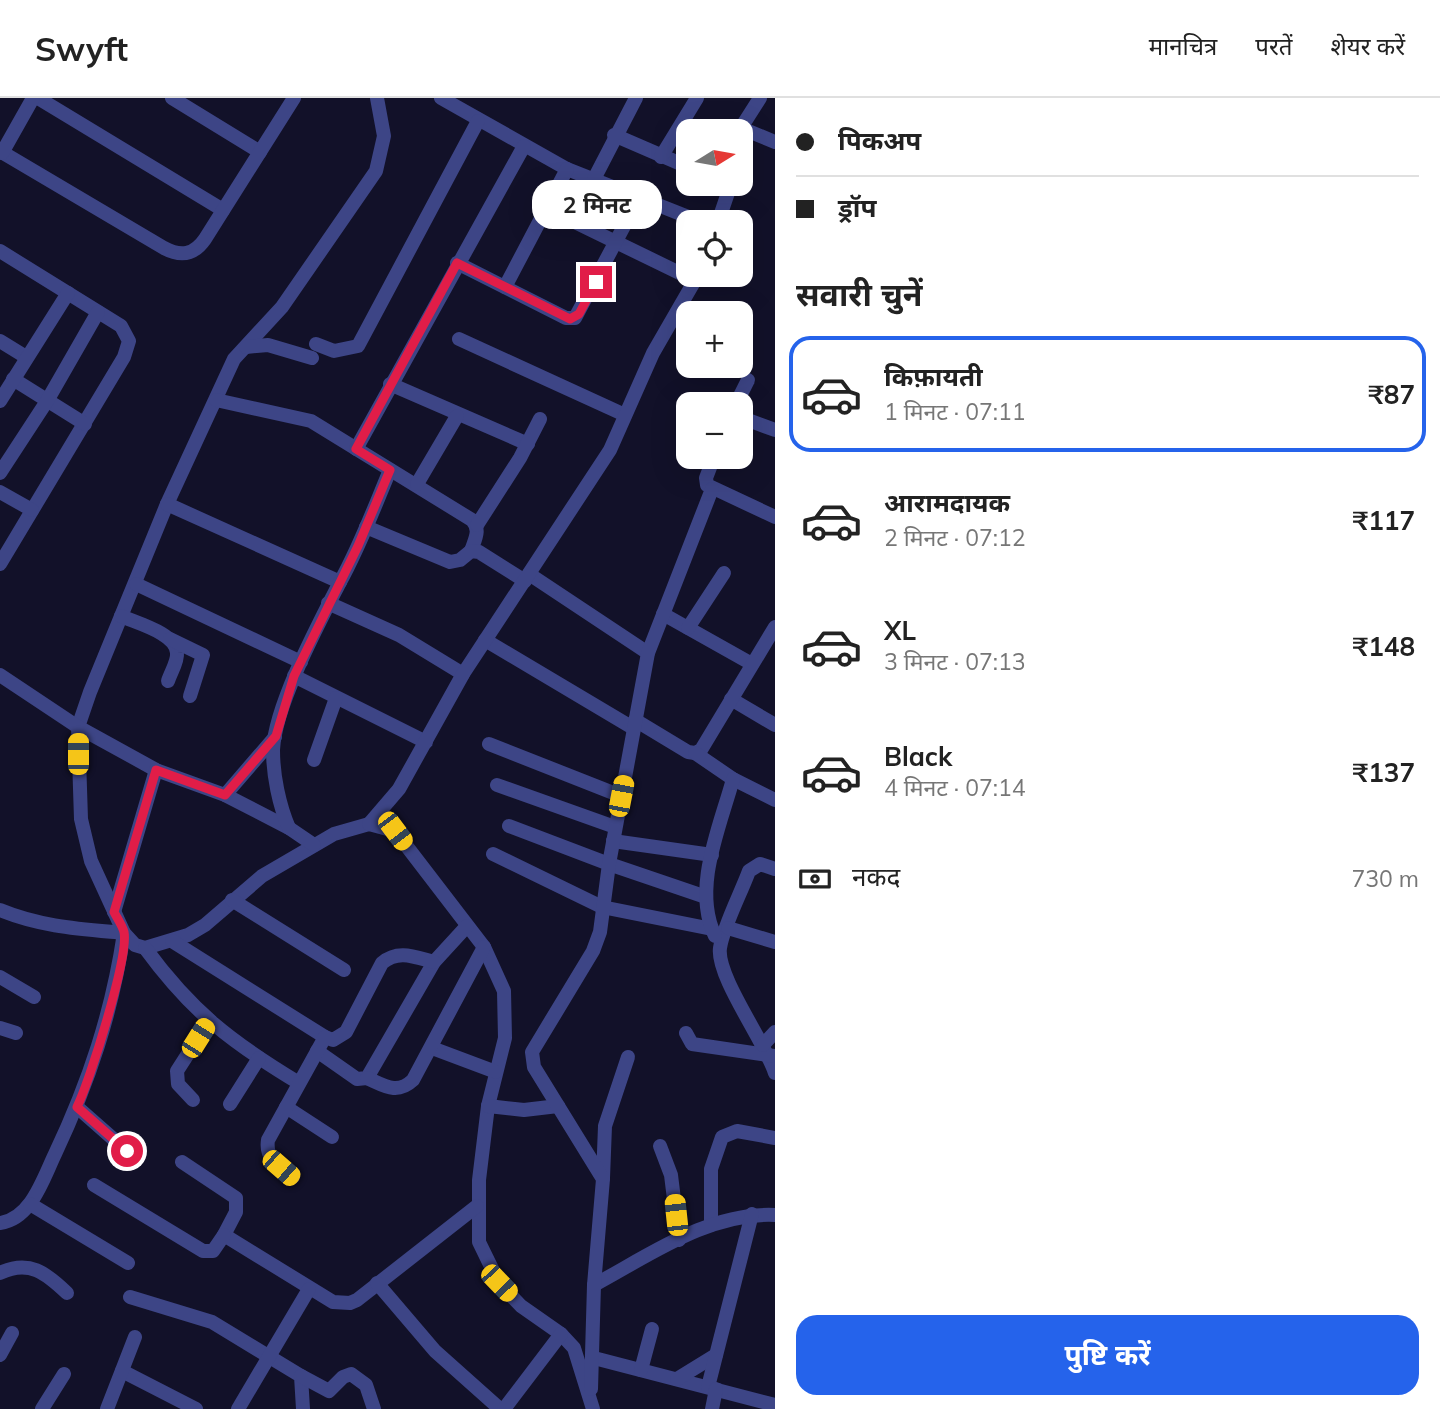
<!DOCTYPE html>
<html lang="hi">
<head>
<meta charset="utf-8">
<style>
	body { margin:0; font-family:Mulish,"Noto Sans Devanagari",sans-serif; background:#f2f2f2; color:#222; height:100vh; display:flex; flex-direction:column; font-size:26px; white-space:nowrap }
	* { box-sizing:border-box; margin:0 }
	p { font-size:23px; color:#767676 }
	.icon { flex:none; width:38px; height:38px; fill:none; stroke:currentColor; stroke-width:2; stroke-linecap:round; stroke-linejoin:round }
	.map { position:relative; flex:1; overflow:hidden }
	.panel { display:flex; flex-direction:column; background:#fff; width:665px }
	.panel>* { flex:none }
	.guide { display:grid; align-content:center; height:154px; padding:0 21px; background:#fff }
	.needle { width:46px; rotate:79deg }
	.buttons { position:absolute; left:676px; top:21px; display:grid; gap:14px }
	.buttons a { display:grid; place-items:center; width:77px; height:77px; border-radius:14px; background:#fff; box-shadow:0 7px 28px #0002; font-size:35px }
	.end { position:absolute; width:32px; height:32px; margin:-16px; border:9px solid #e11d48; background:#fff; box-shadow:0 0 0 4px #fff }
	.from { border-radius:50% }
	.bubble { position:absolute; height:49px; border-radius:21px; background:#fff; box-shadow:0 7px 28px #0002; font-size:23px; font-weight:700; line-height:49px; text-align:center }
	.car { position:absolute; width:21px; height:42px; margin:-21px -10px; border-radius:9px; box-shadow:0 0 5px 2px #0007; background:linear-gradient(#f5c518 24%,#345 0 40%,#f5c518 0 76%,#345 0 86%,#f5c518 0) }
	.guide b { display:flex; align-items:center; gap:24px; height:66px; font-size:26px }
	.guide b+b { border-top:2px solid #e0e0e0 }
	.guide i { width:18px; height:18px; background:#222 }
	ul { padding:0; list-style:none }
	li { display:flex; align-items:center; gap:21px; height:116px; margin:0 14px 10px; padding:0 7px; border:4px solid transparent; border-radius:21px }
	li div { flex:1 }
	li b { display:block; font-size:26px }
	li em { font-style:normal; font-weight:700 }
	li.on { border-color:#2563eb }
	li>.icon { width:63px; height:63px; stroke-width:1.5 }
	h2 { padding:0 21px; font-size:32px; line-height:84px }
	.pay { display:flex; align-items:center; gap:18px; height:77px; padding:0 21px; font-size:26px }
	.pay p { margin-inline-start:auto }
	.action { display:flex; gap:14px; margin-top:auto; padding:14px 21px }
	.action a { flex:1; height:80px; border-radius:21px; background:#2563eb; color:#fff; font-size:28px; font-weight:700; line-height:80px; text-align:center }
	header { display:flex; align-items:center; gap:42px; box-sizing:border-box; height:98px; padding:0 35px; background:#fff; border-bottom:2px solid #e0e0e0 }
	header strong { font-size:33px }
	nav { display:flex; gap:38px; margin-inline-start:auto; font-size:24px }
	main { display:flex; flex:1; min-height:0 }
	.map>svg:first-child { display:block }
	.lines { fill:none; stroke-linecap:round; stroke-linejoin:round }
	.minor { stroke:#3d4586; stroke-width:14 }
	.route { stroke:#e11d48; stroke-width:9 }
</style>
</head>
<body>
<header>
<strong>Swyft</strong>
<nav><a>मानचित्र</a><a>परतें</a><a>शेयर करें</a></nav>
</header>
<main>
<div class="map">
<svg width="775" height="1311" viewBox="0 0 775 1311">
	<rect width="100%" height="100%" fill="#121129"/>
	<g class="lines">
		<g class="minor">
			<path d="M38,0L223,112"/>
			<path d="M172,0L260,54"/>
			<path d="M377,0L384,38L376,73L282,209L234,261L167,406L90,594L78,629L81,721L91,763L124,835L135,847L145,850L188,837L205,827L262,778L334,736L369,726L395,733L484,849L504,893L505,940L488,1008L479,1082V1144L499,1185L521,1208L561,1236L574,1250L593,1311"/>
			<path d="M441,0L567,71L701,124"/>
			<path d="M741,30L775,44"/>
			<path d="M739,33L760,0"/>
			<path d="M614,37L688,69"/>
			<path d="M0,53L164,150C181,159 194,157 205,141L294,0"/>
			<path d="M2,55L33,0"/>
			<path d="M661,59L697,0"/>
			<path d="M594,81L636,0"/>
			<path d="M546,110L696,183"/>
			<path d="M718,124L731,86"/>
			<path d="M0,153L121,228L129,243L124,259L0,466"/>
			<path d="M457,165L566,220H575L639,100"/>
			<path d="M505,189L567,71"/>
			<path d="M459,241L625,317"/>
			<path d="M0,243L26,259"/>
			<path d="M316,246L334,253L358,248L478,23"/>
			<path d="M246,249L268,247L312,260"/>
			<path d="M13,281L85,326"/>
			<path d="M390,286L528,346"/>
			<path d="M216,302L311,323L472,422C481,432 475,441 471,453"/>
			<path d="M0,303L68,195"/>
			<path d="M736,306L748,282"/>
			<path d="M740,319L775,332"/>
			<path d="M356,351L524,48"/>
			<path d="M714,359L706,380L707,387L775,419"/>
			<path d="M0,375L47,303L98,214"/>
			<path d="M417,386L457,318"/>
			<path d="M0,394L32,412"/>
			<path d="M167,406L340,484"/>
			<path d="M477,427L520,360L540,321"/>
			<path d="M366,429L450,464L460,462L471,453L479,454L525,483"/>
			<path d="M529,476L648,555"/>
			<path d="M136,486L301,564"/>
			<path d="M328,505L399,537L463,576"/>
			<path d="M663,516L752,566"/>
			<path d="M121,518C136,525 176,535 177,555C178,563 171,574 168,583"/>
			<path d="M688,530L724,475"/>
			<path d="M170,541L203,557L190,598"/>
			<path d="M485,542L633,630"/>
			<path d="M0,577L78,629L156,672L225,697L289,730L314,747"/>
			<path d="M294,578L426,644"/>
			<path d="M731,601L775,627"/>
			<path d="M635,622L688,654L695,655L701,652L775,529"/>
			<path d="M489,646L621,698"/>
			<path d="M695,655L733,681L775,702"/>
			<path d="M314,662L336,600"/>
			<path d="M497,687L615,729"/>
			<path d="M225,697L275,639"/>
			<path d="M369,726L399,691L463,576L610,352L653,255L698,177"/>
			<path d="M509,728L609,766L706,799"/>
			<path d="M289,730C279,707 273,677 273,652C275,607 319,525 340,484C360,448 374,410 390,372"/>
			<path d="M613,743L712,757"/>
			<path d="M493,756L602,809L712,831"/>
			<path d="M775,771L760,766L749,773C741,795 723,829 720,850C716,878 765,944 775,975"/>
			<path d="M232,802L344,872"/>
			<path d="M0,812C41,829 81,831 124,835C112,915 89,984 55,1056C43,1081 31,1121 0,1125"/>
			<path d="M114,814L156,672"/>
			<path d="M728,830L775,844"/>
			<path d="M715,838C692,790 720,729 733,681"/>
			<path d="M172,843L325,939"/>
			<path d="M145,850C192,914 231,944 299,985"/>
			<path d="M0,879L34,899"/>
			<path d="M0,930L16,935"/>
			<path d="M686,935L692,946L774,958"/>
			<path d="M763,947L775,934"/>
			<path d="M432,950L496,974"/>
			<path d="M317,953L357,981L367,980L434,864L467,828"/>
			<path d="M367,980C385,988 397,997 413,982L484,849"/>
			<path d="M193,1002L178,986L177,973L209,923"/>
			<path d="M230,1006L259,960"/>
			<path d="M488,1008L524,1012L558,1008"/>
			<path d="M77,1009L127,1053"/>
			<path d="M286,1009L332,1039"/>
			<path d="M660,1048L671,1077L679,1142"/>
			<path d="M182,1064L236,1100V1114L224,1137L333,1204L350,1205L357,1202L477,1108"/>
			<path d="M293,1079C279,1068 265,1061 268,1042L325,939L333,942L346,934L382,865C398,851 415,859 434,864"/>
			<path d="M603,1080L605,1028L628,959"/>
			<path d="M94,1087L203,1153H213L224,1137"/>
			<path d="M30,1106L128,1165"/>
			<path d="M711,1127V1071L722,1039L737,1033L775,1040"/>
			<path d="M0,1175C29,1161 46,1175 67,1195"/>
			<path d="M377,1185L435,1253L500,1311"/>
			<path d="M594,1187C650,1157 709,1114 775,1117"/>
			<path d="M130,1199L212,1224L301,1278L303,1311"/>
			<path d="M0,1257L12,1235"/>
			<path d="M594,1260L775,1307"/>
			<path d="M641,1272L652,1231"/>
			<path d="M122,1273L196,1311"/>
			<path d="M301,1278L329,1293L343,1279L351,1276L366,1287L374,1311"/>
			<path d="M677,1281L716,1257"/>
			<path d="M708,1289L752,1116"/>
			<path d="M591,1291L594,1187L603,1081L534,969L532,954L593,853L600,834L609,766L648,555L712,391"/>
			<path d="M42,1311L64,1276"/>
			<path d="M107,1311L135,1239"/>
			<path d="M238,1311L309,1191"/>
			<path d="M504,1311L561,1236"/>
			<path d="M712,1311L716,1291"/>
		</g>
	</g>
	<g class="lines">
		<path class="route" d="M127,1053L77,1009C90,983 129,858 124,834C122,827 117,820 114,814L156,672L225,697L276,638L294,578L358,448L390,372L356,351L457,165L570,221L579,216L596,184"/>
	</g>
</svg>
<div class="buttons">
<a><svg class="needle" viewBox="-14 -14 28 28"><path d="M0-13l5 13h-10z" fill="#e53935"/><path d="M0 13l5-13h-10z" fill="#767676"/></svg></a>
<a><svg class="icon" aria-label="locate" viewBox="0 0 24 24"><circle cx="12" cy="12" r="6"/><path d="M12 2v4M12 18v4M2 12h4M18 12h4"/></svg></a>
<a>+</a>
<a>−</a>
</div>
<i class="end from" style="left:127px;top:1053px"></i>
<i class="end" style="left:596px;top:184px"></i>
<div class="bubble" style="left:532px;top:82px;width:130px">2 मिनट</div>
<i class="car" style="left:78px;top:656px;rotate:0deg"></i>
<i class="car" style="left:621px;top:698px;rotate:11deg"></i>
<i class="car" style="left:395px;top:733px;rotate:143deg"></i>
<i class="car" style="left:198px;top:940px;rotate:32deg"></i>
<i class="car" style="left:281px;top:1070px;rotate:131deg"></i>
<i class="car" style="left:676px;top:1117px;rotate:354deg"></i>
<i class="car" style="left:499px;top:1185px;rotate:136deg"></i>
</div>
<section class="panel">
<div class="guide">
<b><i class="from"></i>पिकअप</b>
<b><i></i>ड्रॉप</b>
</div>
<h2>सवारी चुनें</h2>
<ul>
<li class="on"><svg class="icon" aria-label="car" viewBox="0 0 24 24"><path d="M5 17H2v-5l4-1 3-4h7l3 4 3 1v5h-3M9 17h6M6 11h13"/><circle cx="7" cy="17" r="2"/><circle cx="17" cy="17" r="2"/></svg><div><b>किफ़ायती</b><p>1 मिनट · 07:11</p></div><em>₹87</em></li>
<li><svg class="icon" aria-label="car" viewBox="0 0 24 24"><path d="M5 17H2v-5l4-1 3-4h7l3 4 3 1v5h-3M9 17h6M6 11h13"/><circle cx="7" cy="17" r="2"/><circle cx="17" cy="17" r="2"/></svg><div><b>आरामदायक</b><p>2 मिनट · 07:12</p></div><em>₹117</em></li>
<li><svg class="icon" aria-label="car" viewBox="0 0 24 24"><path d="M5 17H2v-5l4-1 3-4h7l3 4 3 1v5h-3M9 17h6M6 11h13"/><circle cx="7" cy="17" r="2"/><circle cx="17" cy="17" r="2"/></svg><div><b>XL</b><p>3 मिनट · 07:13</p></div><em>₹148</em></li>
<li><svg class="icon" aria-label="car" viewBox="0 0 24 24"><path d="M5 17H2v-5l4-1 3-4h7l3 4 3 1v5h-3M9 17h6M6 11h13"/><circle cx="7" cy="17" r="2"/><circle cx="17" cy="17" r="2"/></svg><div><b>Black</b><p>4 मिनट · 07:14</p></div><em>₹137</em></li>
</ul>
<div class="pay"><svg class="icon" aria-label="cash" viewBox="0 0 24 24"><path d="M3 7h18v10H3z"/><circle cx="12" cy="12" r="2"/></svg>नकद<p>730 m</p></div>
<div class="action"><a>पुष्टि करें</a></div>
</section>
</main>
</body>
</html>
